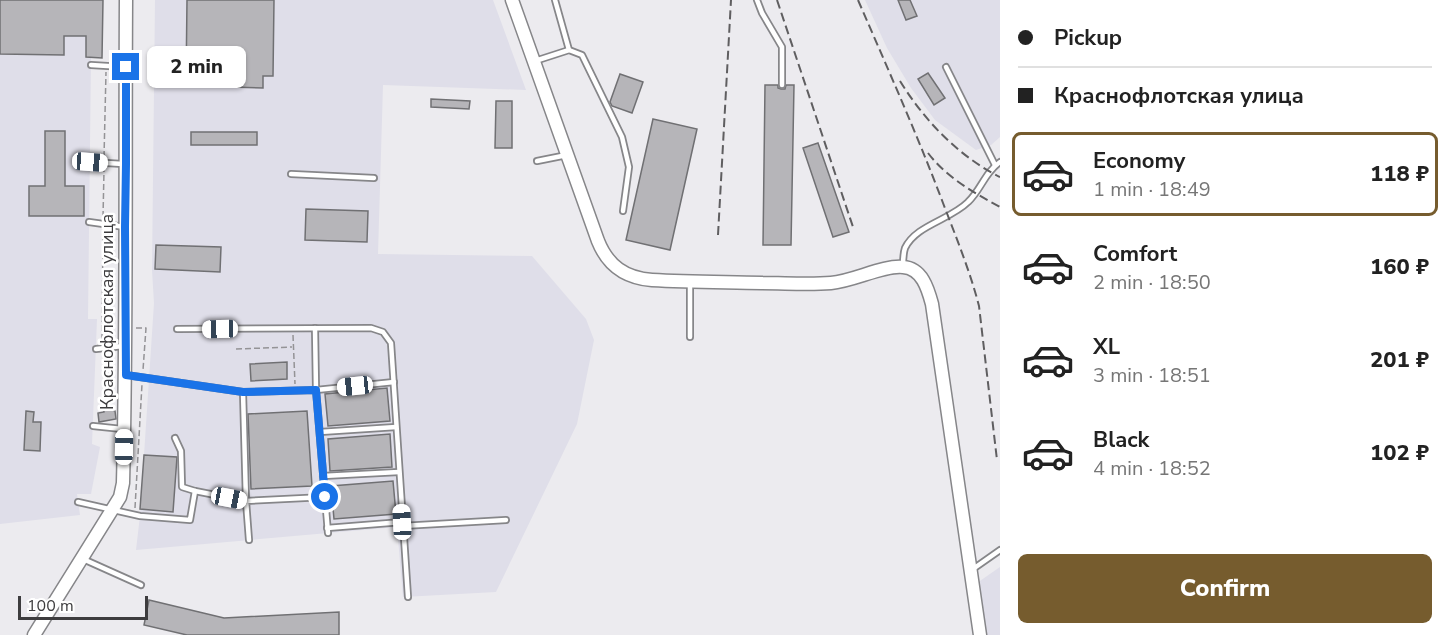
<!DOCTYPE html>
<html lang="en">
<head>
<meta charset="utf-8">
<style>
	body { margin:0; font-family:"Nunito Sans",sans-serif; background:#f6f6f6; color:#222; height:100vh; display:flex; flex-direction:column; font-size:22px; white-space:nowrap }
	* { box-sizing:border-box; margin:0 }
	p { font-size:20px; color:#767676 }
	.icon { flex:none; width:33px; height:33px; fill:none; stroke:currentColor; stroke-width:2; stroke-linecap:round; stroke-linejoin:round }
	.map { position:relative; flex:1; overflow:hidden }
	.sheet { display:flex; flex-direction:column; background:#fff; width:450px }
	.sheet>* { flex:none }
	.guide { display:grid; align-content:center; height:132px; padding:0 18px; background:#fff }
	.scale { position:absolute; left:18px; bottom:15px; width:130px; box-sizing:border-box; padding-left:6px; border:3px solid #3d3c3e; border-top:0; font-size:16px; line-height:21px; white-space:nowrap; color:#3d3c3e; -webkit-text-stroke:4px #fff; paint-order:stroke }
	.end { position:absolute; width:27px; height:27px; margin:-14px; border:8px solid #1a73e8; background:#fff; box-shadow:0 0 0 3px #fff }
	.from { border-radius:50% }
	.bubble { position:absolute; height:42px; border-radius:9px; background:#fff; box-shadow:0 2px 4px #0004; font-size:20px; font-weight:800; line-height:42px; text-align:center }
	.car { position:absolute; width:18px; height:36px; margin:-18px -9px; border-radius:8px; box-shadow:0 0 4px 2px #0007; background:linear-gradient(#fff 24%,#345 0 40%,#fff 0 76%,#345 0 86%,#fff 0) }
	.guide b { display:flex; align-items:center; gap:21px; height:57px; font-size:22px }
	.guide b+b { border-top:2px solid #e0e0e0 }
	.guide i { width:15px; height:15px; background:#222 }
	ul { padding:0; list-style:none }
	li { display:flex; align-items:center; gap:18px; height:84px; margin:0 12px 9px; padding:0 6px; border:3px solid transparent; border-radius:9px }
	li div { flex:1 }
	li b { display:block; font-size:22px }
	li em { font-style:normal; font-weight:800 }
	li.active { border-color:#765c2e }
	li>.icon { width:54px; height:54px; stroke-width:1.5 }
	.cta { display:flex; gap:12px; margin-top:auto; padding:12px 18px }
	.cta a { flex:1; height:69px; border-radius:9px; background:#765c2e; color:#fff; font-size:24px; font-weight:800; line-height:69px; text-align:center }
	main { display:flex; flex:1; min-height:0 }
	.map>svg:first-child { display:block }
	.built { fill:#dfdee9 }
	.building { fill:#b6b5b9; stroke:#707073; stroke-width:1.5 }
	.lines { fill:none; stroke-linecap:round; stroke-linejoin:round }
	.service-casing { stroke:#868689; stroke-width:8 }
	.tertiary-casing { stroke:#868689; stroke-width:15 }
	.path { stroke:#949396; stroke-width:1.5; stroke-dasharray:6 3; stroke-linecap:butt }
	.service { stroke:#fff; stroke-width:4.5 }
	.tertiary { stroke:#fff; stroke-width:12 }
	.rail { stroke:#5f5e60; stroke-width:2; stroke-dasharray:9 4.5; stroke-linecap:butt }
	.route { stroke:#1a73e8; stroke-width:8 }
	.labels { text-anchor:middle; stroke-width:5; stroke-linejoin:round; paint-order:stroke }
	.street-label { font-size:18px; fill:#3d3c3e; stroke:#fff }
</style>
</head>
<body>
<main>
<div class="map">
<svg width="1000" height="635" viewBox="0 0 1000 635">
	<rect width="100%" height="100%" fill="#ecebef"/>
	<g class="built">
		<path d="M0,0H102L91,57L88,319H97L92,444L100,447L91,494H77L80,515L0,524Z"/>
		<path d="M155,0H493L526,90L383,85L378,254L532,256L586,319L594,340L577,424L496,592L403,597L397,527L136,550L140,516L154,303L152,270Z"/>
		<path d="M865,0H1000V137L991,145L976,150L935,120L911,88L887,48Z"/>
		<path d="M1000,567V635H985L977,583Z"/>
	</g>
	<g class="building">
		<path d="M0,0H103L102,58L86,57V36H64V55L0,54Z"/>
		<path d="M187,0H274L273,76H263V88L231,87V84H186Z"/>
		<path d="M898,0H910L917,16L906,20Z"/>
		<path d="M928,73L945,98L934,105L918,79Z"/>
		<path d="M620,74L643,82L632,113L612,106L610,102Z"/>
		<path d="M765,85H778V88L781,89H785L786,85H794L791,245H763Z"/>
		<path d="M431,99L470,101L469,109L431,107Z"/>
		<path d="M496,101H512V148H495Z"/>
		<path d="M653,119L697,129L670,250L626,240Z"/>
		<path d="M45,131H65V186H84V216H29V186H45Z"/>
		<rect x="191" y="132" width="66" height="13"/>
		<path d="M818,143L849,232L833,237L803,148Z"/>
		<path d="M306,209L368,211L367,242L305,240Z"/>
		<path d="M156,245L221,247L220,272L155,269Z"/>
		<path d="M287,362V379L251,381L250,364Z"/>
		<path d="M387,388L390,421L328,426L325,394Z"/>
		<path d="M103,406L115,411L116,419L99,422L98,413L104,412Z"/>
		<path d="M26,411L34,412L33,422H41L40,451L24,450Z"/>
		<path d="M307,411L312,486L251,489L248,414Z"/>
		<path d="M390,434L392,467L330,471L328,439Z"/>
		<path d="M144,455L177,457L173,512L140,509Z"/>
		<path d="M393,481L396,514L334,519L331,486Z"/>
		<path d="M149,600L224,618L339,612V635H187L144,625Z"/>
	</g>
	<g class="lines">
		<g class="service-casing">
			<g id="service">
				<path d="M555,0L569,50"/>
				<path d="M757,0L762,13L782,47V85"/>
				<path d="M535,61L569,50L582,55L622,137L629,167L623,211"/>
				<path d="M91,65L124,67"/>
				<path d="M946,67L995,165"/>
				<path d="M537,161L567,155"/>
				<path d="M90,162L123,164"/>
				<path d="M291,174L374,178"/>
				<path d="M89,222L125,227"/>
				<path d="M903,267C903,261 903,254 905,248C916,225 950,220 968,202C981,190 985,172 1000,162"/>
				<path d="M315,328L316,390L394,382"/>
				<path d="M177,329L371,328L383,332L391,343L408,597"/>
				<path d="M690,337V282"/>
				<path d="M96,349L123,346"/>
				<path d="M126,375L243,392L316,390L328,533"/>
				<path d="M93,426L122,429"/>
				<path d="M320,432L396,427"/>
				<path d="M323,476L399,472"/>
				<path d="M195,491L246,501L243,392"/>
				<path d="M78,502L140,516L190,520L195,491L182,487L181,451L175,438"/>
				<path d="M402,526L506,520"/>
				<path d="M327,528L402,522"/>
				<path d="M249,540L246,501L325,497"/>
				<path d="M83,559L141,585"/>
				<path d="M973,569L1000,550"/>
			</g>
		</g>
		<g class="tertiary-casing">
			<g id="tertiary">
				<path d="M512,0L598,241C608,266 625,278 652,280C689,282 725,282 762,283C785,283 808,285 831,283C854,281 883,265 903,267C922,268 928,289 932,304L980,635"/>
				<path d="M34,635L120,497L123,483C127,322 125,161 126,0"/>
			</g>
		</g>
		<g class="path">
			<path d="M104,157L106,72"/>
			<path d="M103,217L104,171"/>
			<path d="M136,328H146L143,370"/>
			<path d="M293,335L295,384"/>
			<path d="M102,340L103,231"/>
			<path d="M236,349L292,347"/>
			<path d="M135,508L142,384"/>
		</g>
		<use href="#service" class="service"/>
		<use href="#tertiary" class="tertiary"/>
		<g class="rail">
			<path d="M777,0L853,227"/>
			<path d="M858,0C887,67 917,134 943,203C956,237 970,271 979,306L997,460"/>
			<path d="M900,81C924,120 958,156 1000,177"/>
			<path d="M928,153C947,178 973,192 1000,207"/>
			<path d="M718,235L731,0"/>
		</g>
	</g>
	<g class="lines">
		<path class="route" d="M126,67V164L125,227L126,375L243,392L316,390L325,497"/>
	</g>
	<g class="labels">
		<g class="street-label">
			<text transform="translate(107 312) rotate(-90)" y="6">Краснофлотская улица</text>
		</g>
	</g>
</svg>
<div class="scale">100 m</div>
<i class="end from" style="left:325px;top:497px"></i>
<i class="end" style="left:126px;top:67px"></i>
<div class="bubble" style="left:147px;top:46px;width:99px">2 min</div>
<i class="car" style="left:90px;top:162px;rotate:94deg"></i>
<i class="car" style="left:220px;top:329px;rotate:269deg"></i>
<i class="car" style="left:355px;top:386px;rotate:264deg"></i>
<i class="car" style="left:124px;top:447px;rotate:1deg"></i>
<i class="car" style="left:229px;top:498px;rotate:101deg"></i>
<i class="car" style="left:402px;top:522px;rotate:357deg"></i>
</div>
<section class="sheet">
<div class="guide">
<b><i class="from"></i>Pickup</b>
<b><i></i>Краснофлотская улица</b>
</div>
<ul>
<li class="active"><svg class="icon" aria-label="car" viewBox="0 0 24 24"><path d="M5 17H2v-5l4-1 3-4h7l3 4 3 1v5h-3M9 17h6M6 11h13"/><circle cx="7" cy="17" r="2"/><circle cx="17" cy="17" r="2"/></svg><div><b>Economy</b><p>1 min · 18:49</p></div><em>118 ₽</em></li>
<li><svg class="icon" aria-label="car" viewBox="0 0 24 24"><path d="M5 17H2v-5l4-1 3-4h7l3 4 3 1v5h-3M9 17h6M6 11h13"/><circle cx="7" cy="17" r="2"/><circle cx="17" cy="17" r="2"/></svg><div><b>Comfort</b><p>2 min · 18:50</p></div><em>160 ₽</em></li>
<li><svg class="icon" aria-label="car" viewBox="0 0 24 24"><path d="M5 17H2v-5l4-1 3-4h7l3 4 3 1v5h-3M9 17h6M6 11h13"/><circle cx="7" cy="17" r="2"/><circle cx="17" cy="17" r="2"/></svg><div><b>XL</b><p>3 min · 18:51</p></div><em>201 ₽</em></li>
<li><svg class="icon" aria-label="car" viewBox="0 0 24 24"><path d="M5 17H2v-5l4-1 3-4h7l3 4 3 1v5h-3M9 17h6M6 11h13"/><circle cx="7" cy="17" r="2"/><circle cx="17" cy="17" r="2"/></svg><div><b>Black</b><p>4 min · 18:52</p></div><em>102 ₽</em></li>
</ul>
<div class="cta"><a>Confirm</a></div>
</section>
</main>
</body>
</html>
